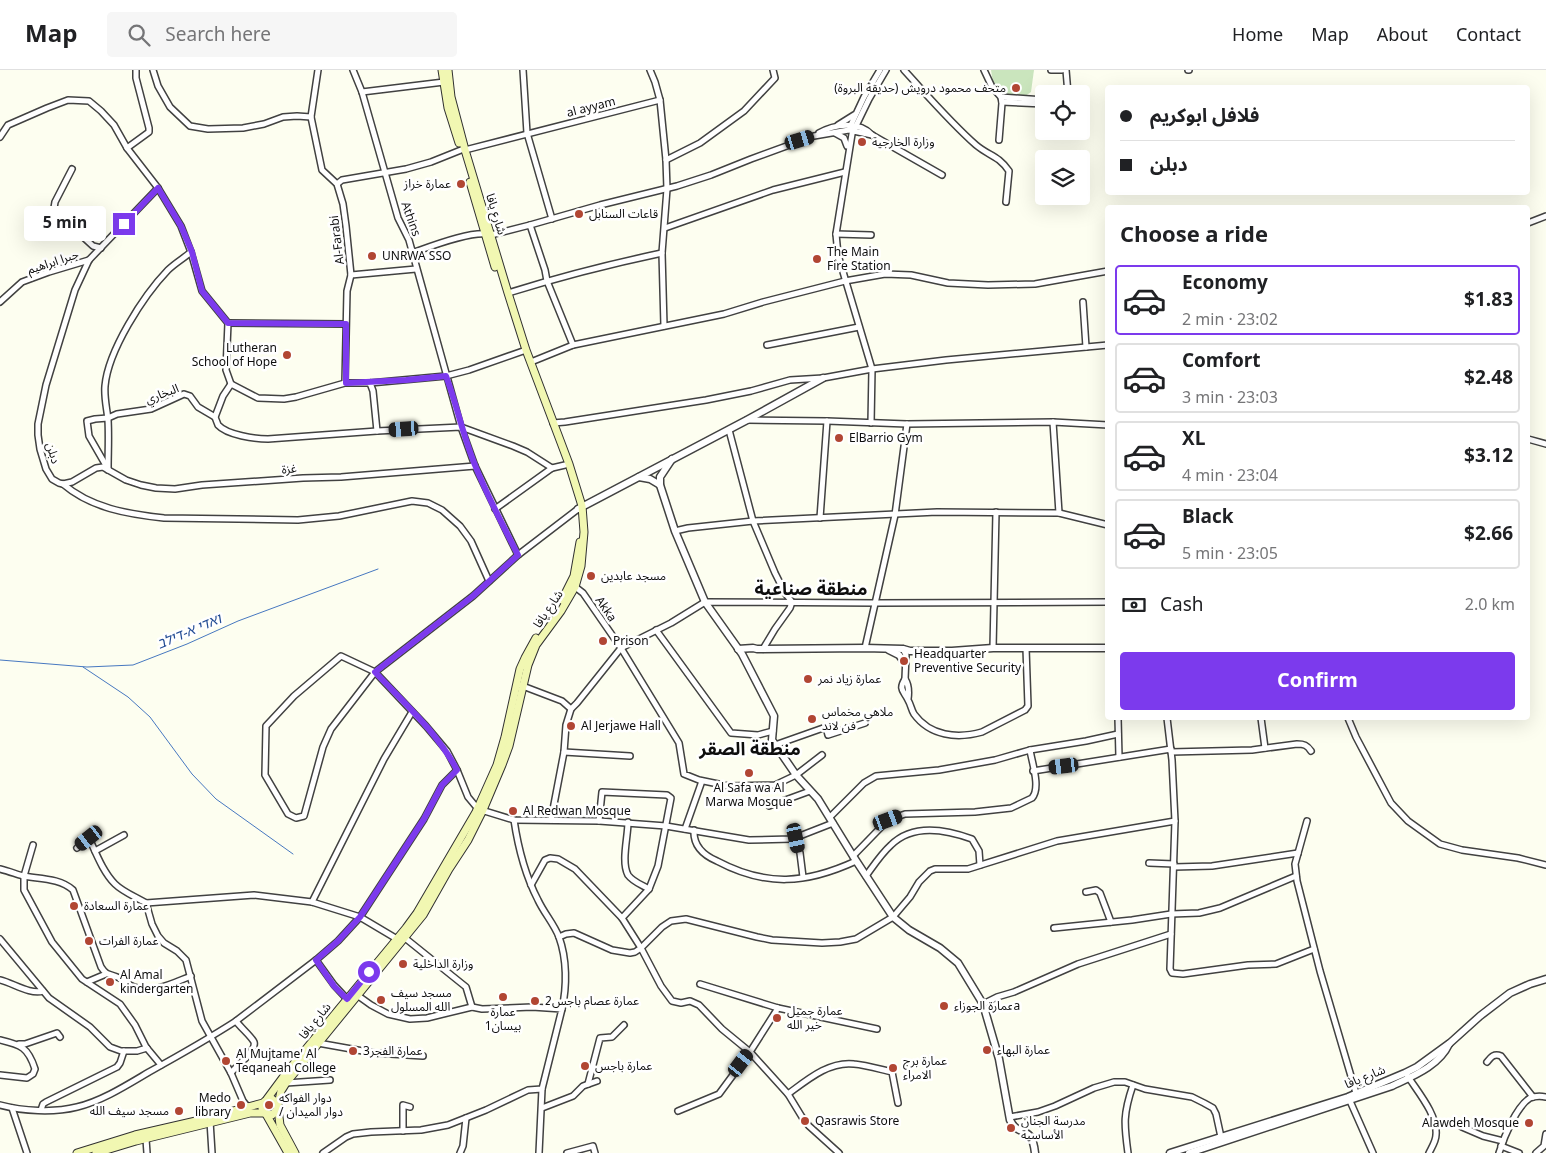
<!DOCTYPE html>
<html lang="en">
<head>
<meta charset="utf-8">
<style>
	body { margin:0; font-family:Georgia,"Noto Sans Arabic","Noto Sans Hebrew",serif; background:#f6f6f6; color:#202124; height:100vh; display:flex; flex-direction:column; font-size:19px; white-space:nowrap }
	* { box-sizing:border-box; margin:0 }
	p { font-size:16px; color:#757577 }
	.icon { flex:none; width:28px; height:28px; fill:none; stroke:currentColor; stroke-width:2; stroke-linecap:round; stroke-linejoin:round }
	.map { position:relative; flex:1; overflow:hidden }
	.side { position:absolute; left:1105px; top:135px; width:425px; height:515px; display:flex; flex-direction:column; background:#fff; border-radius:5px; box-shadow:0 5px 20px #0002 }
	.side>* { flex:none }
	.guide { position:absolute; left:1105px; top:15px; width:425px; height:110px; border-radius:5px; box-shadow:0 5px 20px #0002; display:grid; align-content:center; height:110px; padding:0 15px; background:#fff }
	.fabs { position:absolute; left:1035px; top:15px; display:grid; gap:10px }
	.fabs a { display:grid; place-items:center; width:55px; height:55px; border-radius:5px; background:#fff; box-shadow:0 5px 20px #0002; font-size:25px }
	.end { position:absolute; width:22px; height:22px; margin:-11px; border:6px solid #7c3aed; background:#fff; box-shadow:0 0 0 2px #fff }
	.from { border-radius:50% }
	.bubble { position:absolute; height:35px; border-radius:5px; background:#fff; box-shadow:0 5px 20px #0002; font-size:16px; font-weight:700; line-height:35px; text-align:center }
	.car { position:absolute; width:15px; height:30px; margin:-15px -8px; border-radius:6px; box-shadow:0 0 4px 1px #0007; background:linear-gradient(#222 24%,#8ab4d8 0 40%,#222 0 76%,#8ab4d8 0 86%,#222 0) }
	.guide b { display:flex; align-items:center; gap:18px; height:48px; font-size:19px }
	.guide b+b { border-top:1px solid #e0e0e0 }
	.guide i { width:12px; height:12px; background:#202124 }
	ul { padding:0; list-style:none }
	li { display:flex; align-items:center; gap:15px; height:70px; margin:0 10px 8px; padding:0 5px; border:2px solid #e0e0e0; border-radius:5px }
	li div { flex:1 }
	li b { display:block; font-size:19px }
	li em { font-style:normal; font-weight:700 }
	li.selected { border-color:#7c3aed }
	li>.icon { width:45px; height:45px; stroke-width:1.5 }
	h2 { padding:0 15px; font-size:22px; line-height:60px }
	.pay { display:flex; align-items:center; gap:12px; height:55px; padding:0 15px; font-size:19px }
	.pay p { margin-inline-start:auto }
	.cta { display:flex; gap:10px; margin-top:auto; padding:10px 15px }
	.cta a { flex:1; height:58px; border-radius:5px; background:#7c3aed; color:#fff; font-size:20px; font-weight:700; line-height:58px; text-align:center }
	header { display:flex; align-items:center; gap:30px; box-sizing:border-box; height:70px; padding:0 25px; background:#fff; border-bottom:1px solid #e0e0e0 }
	header strong { font-size:24px }
	nav { display:flex; gap:28px; margin-inline-start:auto; font-size:18px }
	.search { width:350px; height:45px; background:#f6f6f6; display:flex; align-items:center; gap:12px; box-sizing:border-box; padding:0 18px; border-radius:5px; color:#757577; font-size:19px }
	.map>svg:first-child { display:block }
	.green { fill:#cae5bd }
	.lines { fill:none; stroke-linecap:round; stroke-linejoin:round }
	.stream { stroke:#4778c0; stroke-width:1 }
	.minor-casing { stroke:#414141; stroke-width:8 }
	.tertiary-casing { stroke:#414141; stroke-width:9 }
	.secondary-casing { stroke:#303030; stroke-width:9 }
	.minor { stroke:#fff; stroke-width:5 }
	.tertiary { stroke:#fff; stroke-width:6 }
	.secondary { stroke:#f1f7b2; stroke-width:7 }
	.route { stroke:#7c3aed; stroke-width:6 }
	.poi-dot { fill:#b14633; stroke:#fff; stroke-width:2 }
	.labels { text-anchor:middle; stroke-width:5; stroke-linejoin:round; paint-order:stroke }
	.poi-label { font-size:12px; fill:#0e0e0e; stroke:#fff; text-anchor:start }
	.street-label { font-size:12px; fill:#0e0e0e; stroke:#fff }
	.water-label { font-size:14px; font-style:italic; fill:#234c94; stroke:#fff }
	.district-label { font-size:18px; font-weight:bold; fill:#0e0e0e; stroke:#fff }
</style>
</head>
<body>
<header>
<strong>Map</strong>
<div class="search"><svg class="icon" aria-label="search" viewBox="0 0 24 24"><circle cx="10" cy="10" r="6"/><path d="M15 15l6 6"/></svg>Search here</div>
<nav><a>Home</a><a>Map</a><a>About</a><a>Contact</a></nav>
</header>
<div class="map">
<svg width="1546" height="1083" viewBox="0 0 1546 1083">
	<rect width="100%" height="100%" fill="#fdfef0"/>
	<path class="green" d="M991,0H1034L1031,22L1018,31L993,13Z"/>
	<g class="lines">
		<g class="stream">
			<path d="M0,590L87,597L133,595L187,574L238,551L378,499"/>
			<path d="M83,597L128,627L150,647L192,704L216,729L293,784"/>
		</g>
		<g class="minor-casing">
			<g id="minor">
				<path d="M153,0L158,16L170,37L190,56L208,59L243,58L264,54L283,47L297,46L311,47L318,0"/>
				<path d="M353,0L362,22L398,148L409,170L461,357L475,396L518,485"/>
				<path d="M523,0L527,63L552,149"/>
				<path d="M650,0L655,12L660,30L666,90L667,119L662,183L664,256"/>
				<path d="M904,0C927,25 950,52 976,75C989,86 998,85 1009,101L1006,132"/>
				<path d="M984,0L992,17L1001,27L1002,33L999,70"/>
				<path d="M1051,0H1062"/>
				<path d="M1066,0L1068,24"/>
				<path d="M1188,0H1189"/>
				<path d="M362,22L444,12"/>
				<path d="M1001,27L1044,30"/>
				<path d="M1002,32L1044,34"/>
				<path d="M311,47L322,100L337,114L343,134L346,156L351,205L347,221L345,313"/>
				<path d="M838,55L854,45"/>
				<path d="M850,57L864,27L880,0"/>
				<path d="M819,63C834,54 859,51 872,65L942,105"/>
				<path d="M835,63L844,68L847,76"/>
				<path d="M0,67L8,55L47,38L68,30L89,31L101,41L114,55L127,78L158,118L181,156L191,182L202,221L228,253L226,300L231,314"/>
				<path d="M127,78L149,62V58L136,8V0"/>
				<path d="M465,80L660,30"/>
				<path d="M666,90L700,73L744,41L775,8L773,0"/>
				<path d="M72,99L55,132L54,138L57,143L93,176L101,178"/>
				<path d="M337,114L342,110L406,99L431,92L461,80"/>
				<path d="M158,118L89,190L75,220L46,315L38,354V365L40,379L46,399L52,409L59,413L63,414L72,412L96,398L103,397L126,410L141,415L156,418L175,419L202,415L303,408L341,407L475,396"/>
				<path d="M1528,153L1546,146"/>
				<path d="M530,155L600,135L677,116L711,105L751,89L814,66L849,60L872,65"/>
				<path d="M665,158L773,120L845,102"/>
				<path d="M836,164L871,165"/>
				<path d="M412,183C429,177 475,159 491,165L530,155L545,200L547,211L573,275"/>
				<path d="M351,205L416,199"/>
				<path d="M508,223C559,207 610,194 662,183"/>
				<path d="M0,232L22,212L49,202L89,190"/>
				<path d="M1083,232L1086,277"/>
				<path d="M228,253L346,254"/>
				<path d="M767,275L859,257"/>
				<path d="M531,292L573,275L724,244L763,232L845,211L885,204L911,205L948,213L988,215L1035,214L1108,201"/>
				<path d="M370,313L373,321L377,361"/>
				<path d="M231,314L223,326L215,347C216,350 217,352 218,355C227,365 255,369 268,369L377,361L461,357L513,376L527,382L552,398"/>
				<path d="M231,314L258,328L284,329L296,327L345,313H370L446,306L469,300L526,280"/>
				<path d="M747,350L827,351L907,354L1053,352L1108,355"/>
				<path d="M1053,352L1059,443"/>
				<path d="M553,353L565,352L706,330L751,321L790,310L823,308L872,299L946,290L1108,275"/>
				<path d="M871,353L872,299L838,185L836,164L852,64L869,29L886,0"/>
				<path d="M729,360L753,451L775,503L785,523L792,532"/>
				<path d="M1528,369L1546,374"/>
				<path d="M108,399L89,366L87,351L95,349L108,348L117,344L151,339L184,324L190,326L198,337L215,347"/>
				<path d="M108,400C108,383 109,367 108,350C107,339 104,328 105,316C108,281 143,226 168,200C175,193 184,188 191,182"/>
				<path d="M63,414C91,438 127,444 164,448L298,450L339,446L412,431L428,433L442,440L460,456L471,471L489,511"/>
				<path d="M495,439L552,398L565,395"/>
				<path d="M578,439L518,485L473,526L375,602L331,659L323,677L304,746L296,748L288,744L265,705L266,656L294,626L341,586L375,602L426,656L447,681L457,700L468,727L478,739L514,750L599,751L666,756L749,770L792,769L833,753"/>
				<path d="M820,448L827,351"/>
				<path d="M675,461L688,458L753,451L937,442L1059,443L1108,455"/>
				<path d="M574,516L583,523L621,578L679,673L684,704L699,710L728,716L775,715L796,705L822,685"/>
				<path d="M656,560L731,663L758,665L773,661"/>
				<path d="M865,578L895,445L907,354"/>
				<path d="M993,578L996,442"/>
				<path d="M763,579L775,559L790,538L792,532"/>
				<path d="M903,579L906,585L905,609"/>
				<path d="M520,615L562,631L571,639"/>
				<path d="M908,629C909,622 909,615 905,609C898,620 904,621 908,630C911,635 911,639 914,644C930,666 957,669 982,662L1025,640L1028,636L1026,578"/>
				<path d="M1118,648L1119,687"/>
				<path d="M1167,648L1172,690L1175,751L1170,899L1172,903L1183,904L1248,895L1276,894L1314,879"/>
				<path d="M1261,648L1265,678"/>
				<path d="M1348,648L1356,667L1391,733L1408,751L1440,774L1462,780L1518,788L1546,795"/>
				<path d="M775,675L826,657L828,665L865,653"/>
				<path d="M564,682L630,686"/>
				<path d="M1171,682L1252,680L1297,674C1304,674 1307,675 1311,681"/>
				<path d="M1033,701L1171,679"/>
				<path d="M769,736L810,721"/>
				<path d="M830,747L864,713L876,706L939,700L995,690L1030,680L1086,671L1118,664"/>
				<path d="M514,750C518,777 525,805 538,830C544,843 554,854 559,867C567,889 567,916 562,939"/>
				<path d="M551,750L564,682L566,655L571,639L577,633L621,578L671,553L705,532L876,533L1108,532"/>
				<path d="M1307,751L1295,794L1297,811L1320,901L1356,1023"/>
				<path d="M628,752C628,767 621,792 628,805C633,812 642,815 649,819"/>
				<path d="M685,759L702,711"/>
				<path d="M694,760C693,776 703,785 717,791C766,817 806,814 856,791"/>
				<path d="M795,767L800,783L803,807"/>
				<path d="M33,775L24,806V820L52,872L82,909L120,934L135,955L146,977L161,995"/>
				<path d="M77,778L89,768C96,783 103,802 115,814C123,822 136,827 146,833L152,854L158,866L164,873L177,881L186,890L202,951L231,1003L243,1031L246,1035L251,1037"/>
				<path d="M95,781L124,765"/>
				<path d="M853,786L888,750L905,744L975,742L1011,738L1032,728C1041,718 1032,693 1030,680"/>
				<path d="M1149,793L1174,794"/>
				<path d="M1174,797L1212,796L1298,783"/>
				<path d="M0,799C8,801 16,804 23,806C40,809 60,808 73,820L101,897C107,906 108,903 117,907C123,909 128,915 134,917C153,924 173,913 191,906"/>
				<path d="M866,806C874,795 881,784 891,775C913,753 945,759 972,769L979,781L980,795"/>
				<path d="M531,815L545,790L550,788L558,789L575,799L622,848L649,819L658,796L671,728L667,725L602,722L599,751"/>
				<path d="M1086,822L1096,820L1100,823L1111,852"/>
				<path d="M312,832L384,689L412,642"/>
				<path d="M146,833L254,825L312,832L360,847L397,869"/>
				<path d="M622,848L641,878L661,916L672,931L681,933L690,931L699,935L722,959L750,982L788,1024L802,1047L809,1056L839,1083"/>
				<path d="M1054,858L1132,850L1171,844L1199,843L1220,838L1296,806"/>
				<path d="M559,867L566,864L574,863L612,880L630,883L635,882L641,878L662,857L671,851L686,849L757,867L772,870L822,873L840,872L856,869L893,847L910,827L919,812L930,801L935,799H968L1057,771L1175,751"/>
				<path d="M405,868L466,917L472,937"/>
				<path d="M0,869L49,928L90,957L110,977L121,981H137L147,978"/>
				<path d="M316,890L334,915L347,929"/>
				<path d="M0,910C13,913 30,925 43,921"/>
				<path d="M87,912L106,904"/>
				<path d="M700,914L778,938L877,959"/>
				<path d="M983,934L997,927L1014,922L1078,894L1171,864"/>
				<path d="M0,970C21,975 28,977 35,999L33,1004L27,1008L0,1005"/>
				<path d="M318,973L374,983L423,986"/>
				<path d="M19,974H25L57,963L60,967"/>
				<path d="M1487,992C1491,987 1494,983 1501,986L1533,1027"/>
				<path d="M231,1003C236,996 257,981 254,972C251,966 240,957 236,951L316,890L338,871L360,847L424,749L442,715L457,700"/>
				<path d="M1407,1005C1417,1021 1438,1045 1436,1065C1436,1071 1432,1077 1429,1083"/>
				<path d="M286,1013L330,1010"/>
				<path d="M588,1014L600,968L612,967L624,955"/>
				<path d="M788,1024C807,1010 829,991 854,994C866,995 879,999 892,1002L898,1033"/>
				<path d="M1350,1031L1373,1083"/>
				<path d="M0,1035C23,1041 53,1043 77,1037C102,1031 127,1015 149,1002C178,986 208,969 236,951"/>
				<path d="M12,1038L27,1083"/>
				<path d="M542,1038L573,1026L583,1016L597,1011"/>
				<path d="M41,1040L43,1034L46,1032L117,997L120,993L124,981"/>
				<path d="M678,1041L719,1024L750,982L778,938"/>
				<path d="M1010,1047L1038,1042L1055,1036L1094,1018L1114,1012H1125L1145,1019L1192,1027L1204,1033L1213,1038L1216,1044L1221,1067"/>
				<path d="M210,1051L212,1083"/>
				<path d="M1462,1057L1483,1066L1503,1071"/>
				<path d="M403,1061V1035L410,1037"/>
				<path d="M146,1069L147,1083"/>
				<path d="M1501,1076L1519,1083"/>
				<path d="M323,1083L346,1067L353,1064L371,1062L421,1060L448,1055L486,1040L528,1020L542,1019L562,939L532,937L482,939L472,937L427,948L410,949L388,944L371,935L357,925"/>
				<path d="M460,1083L463,1076L466,1048"/>
				<path d="M539,1083L542,1019"/>
				<path d="M567,1083L593,1076L595,1083"/>
				<path d="M1128,1083C1124,1054 1123,1044 1133,1015"/>
				<path d="M1499,1083C1504,1067 1516,1037 1530,1028C1535,1026 1541,1026 1546,1027"/>
				<path d="M1536,1083L1544,1076L1546,1064"/>
			</g>
		</g>
		<g class="tertiary-casing">
			<g id="tertiary">
				<path d="M672,389L660,407V415L675,461L705,532L742,584L774,646L772,670L796,705L818,729L853,786L893,847L909,860L940,878L958,893L983,934L999,989L1010,1050C1018,1068 1032,1053 1035,1083"/>
				<path d="M639,407L650,409L660,415"/>
				<path d="M578,439L747,350L823,308"/>
				<path d="M738,579L753,578L757,579L865,578L903,579L910,581H952L993,578H1108"/>
				<path d="M889,580L899,585L905,593"/>
				<path d="M1170,1083L1348,1027L1405,1003L1417,997L1450,973L1480,946L1510,923L1530,914L1546,909"/>
				<path d="M1189,1083L1392,1016C1413,1006 1439,996 1449,974"/>
			</g>
		</g>
		<g class="secondary-casing">
			<g id="secondary">
				<path d="M442,0L448,38L459,73"/>
				<path d="M470,112L495,197"/>
				<path d="M562,530L574,506L580,472"/>
				<path d="M267,1029L287,1002L406,858L417,843L476,742L497,695L505,667L520,599L525,588L536,568"/>
				<path d="M278,1035L281,1021L286,1013L423,845L449,799L468,770L483,740L502,695L509,676L528,595L536,575L561,541L575,517L581,496L584,462L582,436L569,394L526,280L508,223L465,80L451,27L448,0"/>
				<path d="M278,1039L280,1055L295,1083"/>
				<path d="M266,1044L288,1083"/>
				<path d="M77,1083L135,1065L196,1051L263,1033"/>
				<path d="M96,1083L136,1071L250,1043H264L272,1045L278,1039L276,1032L272,1029L265,1031L262,1038L264,1043"/>
			</g>
		</g>
		<use href="#minor" class="minor"/>
		<use href="#tertiary" class="tertiary"/>
		<use href="#secondary" class="secondary"/>
	</g>
	<g class="lines">
		<path class="route" d="M124,154L158,118L181,156L192,182L202,221L228,253L346,254V313L406,310L446,306C457,335 463,366 475,395C487,426 503,455 518,485L473,526L375,602C404,633 437,662 457,700L442,715L424,749L360,847L338,871L316,890L334,916L347,929L369,902"/>
	</g>
	<g class="poi-dot">
		<circle cx="1016" cy="18" r="5"/>
		<circle cx="862" cy="72" r="5"/>
		<circle cx="461" cy="114" r="5"/>
		<circle cx="579" cy="144" r="5"/>
		<circle cx="372" cy="186" r="5"/>
		<circle cx="817" cy="189" r="5"/>
		<circle cx="287" cy="285" r="5"/>
		<circle cx="839" cy="368" r="5"/>
		<circle cx="591" cy="506" r="5"/>
		<circle cx="603" cy="571" r="5"/>
		<circle cx="904" cy="591" r="5"/>
		<circle cx="808" cy="609" r="5"/>
		<circle cx="812" cy="649" r="5"/>
		<circle cx="571" cy="656" r="5"/>
		<circle cx="749" cy="703" r="5"/>
		<circle cx="513" cy="741" r="5"/>
		<circle cx="74" cy="836" r="5"/>
		<circle cx="89" cy="871" r="5"/>
		<circle cx="403" cy="894" r="5"/>
		<circle cx="110" cy="912" r="5"/>
		<circle cx="503" cy="927" r="5"/>
		<circle cx="381" cy="930" r="5"/>
		<circle cx="535" cy="931" r="5"/>
		<circle cx="944" cy="936" r="5"/>
		<circle cx="777" cy="948" r="5"/>
		<circle cx="987" cy="980" r="5"/>
		<circle cx="353" cy="981" r="5"/>
		<circle cx="226" cy="991" r="5"/>
		<circle cx="585" cy="996" r="5"/>
		<circle cx="893" cy="998" r="5"/>
		<circle cx="241" cy="1035" r="5"/>
		<circle cx="269" cy="1035" r="5"/>
		<circle cx="179" cy="1041" r="5"/>
		<circle cx="805" cy="1051" r="5"/>
		<circle cx="1529" cy="1053" r="5"/>
		<circle cx="1011" cy="1058" r="5"/>
	</g>
	<g class="labels">
		<g class="poi-label">
			<text x="1006" y="22" text-anchor="end">متحف محمود درويش (حديقة البروة)</text>
			<text x="872" y="76">وزارة الخارجية</text>
			<text x="451" y="118" text-anchor="end">عمارة خراز</text>
			<text x="589" y="148">قاعات السنابل</text>
			<text x="827" y="186">The Main<tspan x="827" dy="14">Fire Station</tspan></text>
			<text x="382" y="190">UNRWA SSO</text>
			<text x="277" y="282" text-anchor="end">Lutheran<tspan x="277" dy="14">School of Hope</tspan></text>
			<text x="849" y="372">ElBarrio Gym</text>
			<text x="601" y="510">مسجد عابدين</text>
			<text x="613" y="575">Prison</text>
			<text x="914" y="588">Headquarter<tspan x="914" dy="14">Preventive Security</tspan></text>
			<text x="818" y="613">عمارة زياد نمر</text>
			<text x="822" y="646">ملاهي مخماس<tspan x="822" dy="14">فن لاند</tspan></text>
			<text x="581" y="660">Al Jerjawe Hall</text>
			<text x="749" y="722" text-anchor="middle">Al Safa wa Al<tspan x="749" dy="14">Marwa Mosque</tspan></text>
			<text x="523" y="745">Al Redwan Mosque</text>
			<text x="84" y="840">عمارة السعادة</text>
			<text x="99" y="875">عمارة الفرات</text>
			<text x="413" y="898">وزارة الداخلية</text>
			<text x="120" y="909">Al Amal<tspan x="120" dy="14">kindergarten</tspan></text>
			<text x="391" y="927">مسجد سيف<tspan x="391" dy="14">الله المسلول</tspan></text>
			<text x="545" y="935">عمارة عصام باجس2</text>
			<text x="954" y="940">عمارة الجوزاءa</text>
			<text x="787" y="945">عمارة جميل<tspan x="787" dy="14">خير الله</tspan></text>
			<text x="503" y="946" text-anchor="middle">عمارة<tspan x="503" dy="14">بيسان1</tspan></text>
			<text x="997" y="984">عمارة البهاء</text>
			<text x="363" y="985">عمارة الفجر3</text>
			<text x="236" y="988">Al Mujtame' Al<tspan x="236" dy="14">Teqaneah College</tspan></text>
			<text x="903" y="995">عمارة برج<tspan x="903" dy="14">الامراء</tspan></text>
			<text x="595" y="1000">عمارة باجس</text>
			<text x="231" y="1032" text-anchor="end">Medo<tspan x="231" dy="14">library</tspan></text>
			<text x="279" y="1032">دوار الفواكه<tspan x="279" dy="14">/ دوار الميدان</tspan></text>
			<text x="169" y="1045" text-anchor="end">مسجد سيف الله</text>
			<text x="815" y="1055">Qasrawis Store</text>
			<text x="1021" y="1055">مدرسة الجنان<tspan x="1021" dy="14">الأساسية</tspan></text>
			<text x="1519" y="1057" text-anchor="end">Alawdeh Mosque</text>
		</g>
		<g class="street-label">
			<text transform="translate(591 37) rotate(-14)" y="4">al ayyam</text>
			<text transform="translate(496 144) rotate(73)" y="4">شارع يافا</text>
			<text transform="translate(411 149) rotate(70)" y="4">Athins</text>
			<text transform="translate(337 170) rotate(-97)" y="4">Al-Farabi</text>
			<text transform="translate(53 192) rotate(-18)" y="4">جبرا ابراهيم</text>
			<text transform="translate(162 324) rotate(-21)" y="4">البخاري</text>
			<text transform="translate(53 383) rotate(73)" y="4">دبلن</text>
			<text transform="translate(289 399) rotate(-6)" y="4">غزة</text>
			<text transform="translate(548 539) rotate(-56)" y="4">شارع يافا</text>
			<text transform="translate(606 539) rotate(56)" y="4">Akka</text>
			<text transform="translate(315 951) rotate(-51)" y="4">شارع يافا</text>
			<text transform="translate(1365 1007) rotate(-22)" y="4">شارع يافا</text>
		</g>
		<g class="water-label">
			<text transform="translate(189 561) rotate(-23)" y="5">ואדי א-דילב</text>
		</g>
		<g class="district-label">
			<text x="811" y="525">منطقة صناعية</text>
			<text x="750" y="685">منطقة الصقر</text>
		</g>
	</g>
</svg>
<div class="fabs">
<a><svg class="icon" aria-label="locate" viewBox="0 0 24 24"><circle cx="12" cy="12" r="6"/><path d="M12 2v4M12 18v4M2 12h4M18 12h4"/></svg></a>
<a><svg class="icon" aria-label="layers" viewBox="0 0 24 24"><path d="M12 4l9 5-9 5-9-5zM3 14l9 5 9-5"/></svg></a>
</div>
<i class="end from" style="left:369px;top:902px"></i>
<i class="end" style="left:124px;top:154px"></i>
<div class="bubble" style="left:24px;top:136px;width:82px">5 min</div>
<i class="car" style="left:800px;top:70px;rotate:73deg"></i>
<i class="car" style="left:404px;top:359px;rotate:266deg"></i>
<i class="car" style="left:1064px;top:696px;rotate:263deg"></i>
<i class="car" style="left:888px;top:750px;rotate:70deg"></i>
<i class="car" style="left:89px;top:768px;rotate:232deg"></i>
<i class="car" style="left:796px;top:768px;rotate:168deg"></i>
<i class="car" style="left:741px;top:993px;rotate:37deg"></i>
<div class="guide">
<b><i class="from"></i>فلافل ابوكريم</b>
<b><i></i>دبلن</b>
</div>
<section class="side">
<h2>Choose a ride</h2>
<ul>
<li class="selected"><svg class="icon" aria-label="car" viewBox="0 0 24 24"><path d="M5 17H2v-5l4-1 3-4h7l3 4 3 1v5h-3M9 17h6M6 11h13"/><circle cx="7" cy="17" r="2"/><circle cx="17" cy="17" r="2"/></svg><div><b>Economy</b><p>2 min · 23:02</p></div><em>$1.83</em></li>
<li><svg class="icon" aria-label="car" viewBox="0 0 24 24"><path d="M5 17H2v-5l4-1 3-4h7l3 4 3 1v5h-3M9 17h6M6 11h13"/><circle cx="7" cy="17" r="2"/><circle cx="17" cy="17" r="2"/></svg><div><b>Comfort</b><p>3 min · 23:03</p></div><em>$2.48</em></li>
<li><svg class="icon" aria-label="car" viewBox="0 0 24 24"><path d="M5 17H2v-5l4-1 3-4h7l3 4 3 1v5h-3M9 17h6M6 11h13"/><circle cx="7" cy="17" r="2"/><circle cx="17" cy="17" r="2"/></svg><div><b>XL</b><p>4 min · 23:04</p></div><em>$3.12</em></li>
<li><svg class="icon" aria-label="car" viewBox="0 0 24 24"><path d="M5 17H2v-5l4-1 3-4h7l3 4 3 1v5h-3M9 17h6M6 11h13"/><circle cx="7" cy="17" r="2"/><circle cx="17" cy="17" r="2"/></svg><div><b>Black</b><p>5 min · 23:05</p></div><em>$2.66</em></li>
</ul>
<div class="pay"><svg class="icon" aria-label="cash" viewBox="0 0 24 24"><path d="M3 7h18v10H3z"/><circle cx="12" cy="12" r="2"/></svg>Cash<p>2.0 km</p></div>
<div class="cta"><a>Confirm</a></div>
</section>
</div>
</body>
</html>
